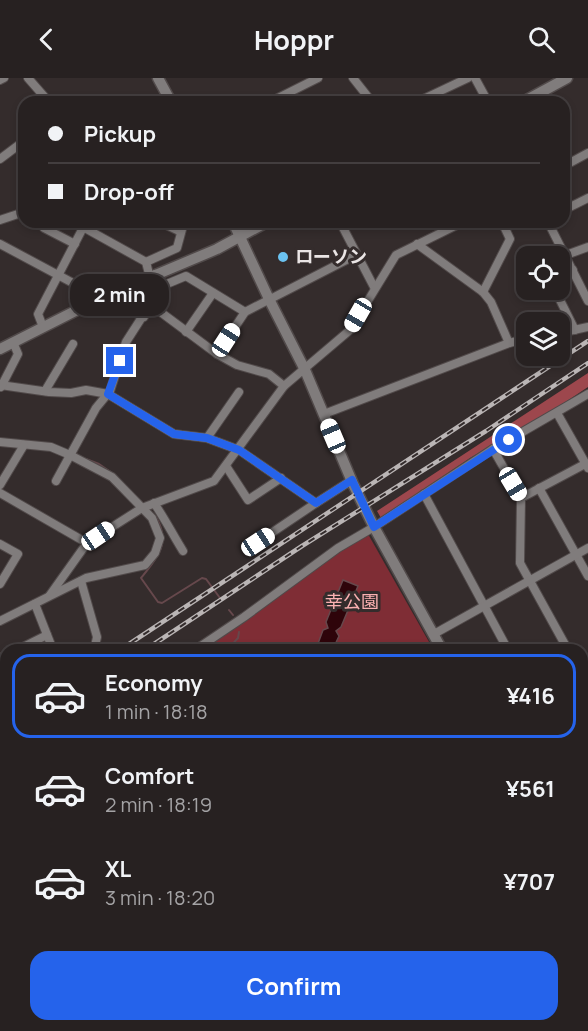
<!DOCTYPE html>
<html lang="en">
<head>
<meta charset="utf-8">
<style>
	body { margin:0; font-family:Manrope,"Noto Sans JP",sans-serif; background:#2f292a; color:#f1f3f6; height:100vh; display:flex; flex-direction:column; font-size:22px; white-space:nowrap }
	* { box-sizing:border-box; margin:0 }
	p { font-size:20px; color:#a4a3a5 }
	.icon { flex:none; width:33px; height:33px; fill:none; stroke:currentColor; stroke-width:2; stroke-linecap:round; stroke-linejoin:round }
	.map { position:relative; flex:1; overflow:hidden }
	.panel { position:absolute; left:0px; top:566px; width:588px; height:388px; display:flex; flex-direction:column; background:#272121; border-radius:18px 18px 0 0; box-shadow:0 3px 9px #0003,0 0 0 2px #433e3f }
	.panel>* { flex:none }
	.guide { position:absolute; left:18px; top:18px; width:552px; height:132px; border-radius:18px; box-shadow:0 3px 9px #0003,0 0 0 2px #433e3f; display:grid; align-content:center; height:132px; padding:0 30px; background:#272121 }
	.fabs { position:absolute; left:516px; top:168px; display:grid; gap:12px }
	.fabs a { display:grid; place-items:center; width:54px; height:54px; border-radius:12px; background:#272121; box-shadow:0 3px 9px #0003,0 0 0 2px #433e3f; font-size:30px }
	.end { position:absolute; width:27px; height:27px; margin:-14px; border:8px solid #2563eb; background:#fff; box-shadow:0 0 0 3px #fff }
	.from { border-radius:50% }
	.bubble { position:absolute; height:42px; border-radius:18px; background:#272121; box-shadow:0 3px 9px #0003,0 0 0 2px #433e3f; font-size:20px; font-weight:700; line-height:42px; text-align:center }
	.car { position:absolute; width:18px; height:36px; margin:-18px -9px; border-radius:8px; box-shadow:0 0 4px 2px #0007; background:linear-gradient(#fff 24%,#345 0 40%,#fff 0 76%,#345 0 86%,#fff 0) }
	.guide b { display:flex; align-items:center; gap:21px; height:57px; font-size:22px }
	.guide b+b { border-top:2px solid #433e3f }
	.guide i { width:15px; height:15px; background:#f1f3f6 }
	ul { padding:10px 0 0; list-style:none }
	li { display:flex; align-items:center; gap:18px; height:84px; margin:0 12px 9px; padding:0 18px; border:3px solid transparent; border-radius:18px }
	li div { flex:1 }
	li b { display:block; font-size:22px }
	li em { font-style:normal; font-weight:700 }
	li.on { border-color:#2563eb }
	li>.icon { width:54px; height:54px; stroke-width:1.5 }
	.cta { display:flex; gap:12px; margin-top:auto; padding:12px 30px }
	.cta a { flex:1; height:69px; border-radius:18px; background:#2563eb; color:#fff; font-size:24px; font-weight:700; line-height:69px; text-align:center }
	header { display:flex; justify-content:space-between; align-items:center; height:78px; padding:0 30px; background:#272121; font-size:27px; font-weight:700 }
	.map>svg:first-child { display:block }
	.green { fill:#7f2d35 }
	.forest { fill:#9d474d }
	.water { fill:#2e040a; stroke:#66484c; stroke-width:1.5 }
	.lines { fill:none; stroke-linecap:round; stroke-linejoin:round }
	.stream { stroke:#66484c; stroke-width:2 }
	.minor-casing { stroke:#514a4a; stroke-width:10 }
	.tertiary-casing { stroke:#514a4a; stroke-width:13 }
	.minor { stroke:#807c7c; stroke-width:8 }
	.tertiary { stroke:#807c7c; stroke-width:10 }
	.rail-casing { stroke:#bab5b5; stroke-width:4.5 }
	.rail { stroke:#342c2c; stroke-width:2; stroke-dasharray:7; stroke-linecap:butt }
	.route { stroke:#2563eb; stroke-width:8 }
	.poi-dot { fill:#6bc3f2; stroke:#342c2c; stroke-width:2 }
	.labels { text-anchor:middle; stroke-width:6; stroke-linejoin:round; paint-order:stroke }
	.poi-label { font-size:18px; font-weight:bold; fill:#eae5e5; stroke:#342c2c; text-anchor:start }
	.park-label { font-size:18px; fill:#fab0b1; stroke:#342c2c }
</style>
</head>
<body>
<header><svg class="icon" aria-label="back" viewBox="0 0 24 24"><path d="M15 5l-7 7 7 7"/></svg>Hoppr<svg class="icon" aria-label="search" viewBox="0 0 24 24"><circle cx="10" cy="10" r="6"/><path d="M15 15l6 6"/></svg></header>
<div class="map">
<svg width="588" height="953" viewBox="0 0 588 953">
	<rect width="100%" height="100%" fill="#342c2c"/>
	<g class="green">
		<path d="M368,456L433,571L200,572L341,473Z"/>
		<path d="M146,948H540L542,952L187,953L180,949L170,953H164L162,951L159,953H141Z"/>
	</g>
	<path class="forest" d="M588,295V309L555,331L470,380L381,440L377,433Z"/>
	<g class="water">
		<path d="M343,502L358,508L341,549L336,553L339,558L333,571H316L323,552L328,550L326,544Z"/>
		<path d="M344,948H406V950L401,953L388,951L386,953H351V950Z"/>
	</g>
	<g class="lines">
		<g class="stream">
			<path d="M86,381L99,386L115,397"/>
			<path d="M156,439C171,465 158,479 141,500L158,524L162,525L202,500L206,501L220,520"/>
			<path d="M229,532L233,537"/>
			<path d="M227,572L238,560L239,554"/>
			<path d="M143,953L151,948"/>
		</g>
		<g class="minor-casing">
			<g id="minor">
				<path d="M28,0L49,24"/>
				<path d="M353,0L372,24"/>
				<path d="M475,0L488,24"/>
				<path d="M0,2L4,0"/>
				<path d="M270,24L318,0"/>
				<path d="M417,24L468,0"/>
				<path d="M0,81L24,63"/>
				<path d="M564,88L588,75"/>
				<path d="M564,132L588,120"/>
				<path d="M0,142L24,134"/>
				<path d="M160,144L181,154"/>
				<path d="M340,144L374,209"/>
				<path d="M548,144L588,223"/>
				<path d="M83,149L146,184L150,200"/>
				<path d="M44,150L75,166"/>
				<path d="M0,166L101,220"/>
				<path d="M417,166L483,214L491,224L509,265"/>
				<path d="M566,177L588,169"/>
				<path d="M146,184L177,170L184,144"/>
				<path d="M560,198L573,192"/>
				<path d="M162,208L186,198L245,234"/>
				<path d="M555,212L575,252"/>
				<path d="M483,214L510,161L502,144"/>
				<path d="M112,216L119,228L144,239"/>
				<path d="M151,227L217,276L237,287L269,296L284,308"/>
				<path d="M43,249L38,236L86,144"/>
				<path d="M186,254L213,215"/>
				<path d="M560,255L588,249"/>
				<path d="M217,276L245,234L356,177"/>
				<path d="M0,307L49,314L71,315L86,312L108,316L174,356L207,360L239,372L316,425L352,402"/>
				<path d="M1,309L18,276L13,264"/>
				<path d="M45,313L73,266"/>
				<path d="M557,335L588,390"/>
				<path d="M324,336L509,265L526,261"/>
				<path d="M207,360L239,314"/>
				<path d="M0,364L51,369L70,377L112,399L152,440L160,460L155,475L145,487L86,500L0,543"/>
				<path d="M493,371L521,420L585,386"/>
				<path d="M226,388L248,422L281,400"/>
				<path d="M56,403L96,330L110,313L126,264L162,208L155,196"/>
				<path d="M0,407L24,367"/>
				<path d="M539,410L588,498"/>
				<path d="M0,415L87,465"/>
				<path d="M424,416L508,572"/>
				<path d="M521,420L520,485L568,572"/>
				<path d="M154,425C165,441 173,457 183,473"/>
				<path d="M258,464L316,425"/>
				<path d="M0,466L18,476L0,506"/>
				<path d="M81,503L97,559L95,568L89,572"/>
				<path d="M50,517L87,465L142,430L214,403L284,308L350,252L396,177L463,144"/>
				<path d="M35,526L53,572"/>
				<path d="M434,556L588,470"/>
				<path d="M17,572L47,557"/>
				<path d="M195,572L244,539L338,470L374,449L493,371L588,316"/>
				<path d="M0,580L6,577"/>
				<path d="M582,597L587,606"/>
				<path d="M0,631L6,627"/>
				<path d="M582,685L588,682"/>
				<path d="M0,688L6,684"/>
				<path d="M582,705L588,717"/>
				<path d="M0,796L6,793"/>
				<path d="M582,853L588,850"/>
				<path d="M0,862L6,873"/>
				<path d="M47,948L50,953"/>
				<path d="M544,948L547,953"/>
				<path d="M138,953L142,948"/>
			</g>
		</g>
		<g class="tertiary-casing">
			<g id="tertiary">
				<path d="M158,0L171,24"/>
				<path d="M523,24L567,0"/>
				<path d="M233,144L269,221L305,292L353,406L374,449L442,572"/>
				<path d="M0,271L101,220L217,171L267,144"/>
				<path d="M582,827L588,838"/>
				<path d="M582,944L588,941"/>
				<path d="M566,953L575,948"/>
			</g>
		</g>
		<use href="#minor" class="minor"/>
		<use href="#tertiary" class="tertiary"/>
		<g class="rail-casing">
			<g id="rail">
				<path d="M120,572L588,263"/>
				<path d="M145,572L302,468L486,353L588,285"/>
				<path d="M0,650L6,646"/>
				<path d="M0,667L6,663"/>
			</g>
		</g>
		<use href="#rail" class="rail"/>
	</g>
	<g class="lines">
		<path class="route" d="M120,283L108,316L174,356L207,360L239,372L316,425L352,402L374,449L509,362"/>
	</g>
	<circle class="poi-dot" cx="283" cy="179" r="6"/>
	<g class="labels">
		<g class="poi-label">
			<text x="295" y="185">ローソン</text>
		</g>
		<g class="park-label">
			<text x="352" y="530">幸公園</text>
		</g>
	</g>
</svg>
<div class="fabs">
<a><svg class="icon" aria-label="locate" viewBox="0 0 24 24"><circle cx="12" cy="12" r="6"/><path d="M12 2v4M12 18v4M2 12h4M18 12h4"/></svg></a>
<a><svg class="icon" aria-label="layers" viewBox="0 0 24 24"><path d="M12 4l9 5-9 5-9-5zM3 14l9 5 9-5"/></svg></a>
</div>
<i class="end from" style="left:509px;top:362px"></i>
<i class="end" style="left:120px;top:283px"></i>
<div class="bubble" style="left:70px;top:196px;width:99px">2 min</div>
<i class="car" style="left:358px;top:237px;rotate:210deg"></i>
<i class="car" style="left:226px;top:262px;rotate:33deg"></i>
<i class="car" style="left:333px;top:358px;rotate:337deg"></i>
<i class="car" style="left:513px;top:406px;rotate:149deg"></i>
<i class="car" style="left:98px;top:458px;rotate:56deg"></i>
<i class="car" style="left:258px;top:464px;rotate:57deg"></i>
<div class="guide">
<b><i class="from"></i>Pickup</b>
<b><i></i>Drop-off</b>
</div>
<section class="panel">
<ul>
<li class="on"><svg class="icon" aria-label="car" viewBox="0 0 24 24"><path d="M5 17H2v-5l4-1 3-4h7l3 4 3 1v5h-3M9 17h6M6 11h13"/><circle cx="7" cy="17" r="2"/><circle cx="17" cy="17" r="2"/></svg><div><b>Economy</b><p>1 min · 18:18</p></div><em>¥416</em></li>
<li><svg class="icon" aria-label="car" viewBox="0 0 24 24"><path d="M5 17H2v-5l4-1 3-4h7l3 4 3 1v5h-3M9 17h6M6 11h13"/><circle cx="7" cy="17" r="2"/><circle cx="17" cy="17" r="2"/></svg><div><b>Comfort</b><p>2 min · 18:19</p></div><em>¥561</em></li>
<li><svg class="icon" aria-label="car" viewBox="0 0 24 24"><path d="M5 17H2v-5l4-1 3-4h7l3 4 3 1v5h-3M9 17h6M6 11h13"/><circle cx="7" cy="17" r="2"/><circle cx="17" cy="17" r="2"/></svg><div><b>XL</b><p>3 min · 18:20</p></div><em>¥707</em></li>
</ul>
<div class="cta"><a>Confirm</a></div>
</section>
</div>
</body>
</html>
